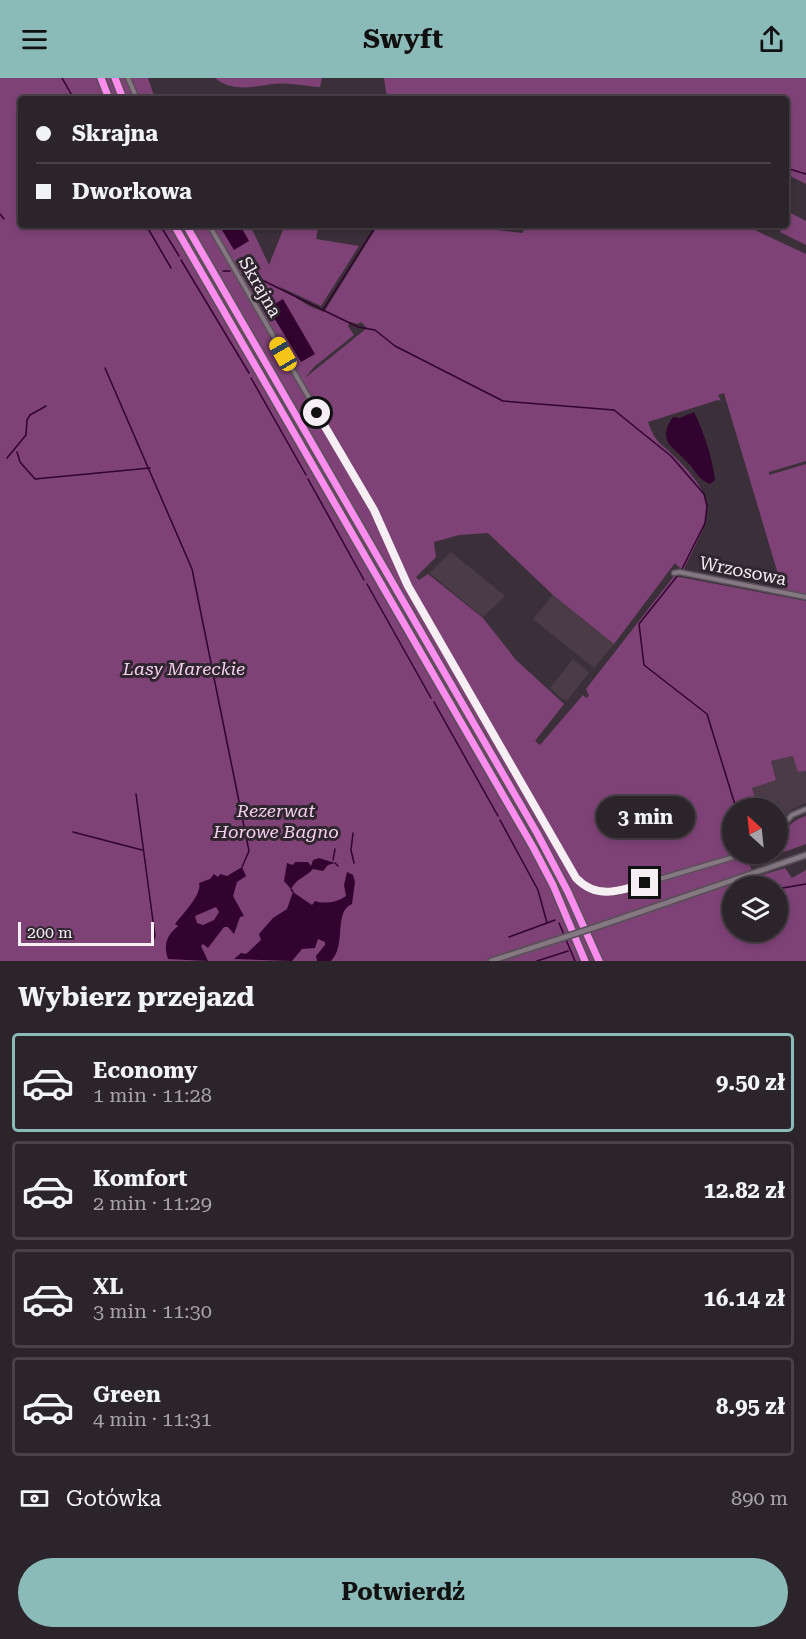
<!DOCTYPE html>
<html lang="pl">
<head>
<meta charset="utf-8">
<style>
	body { margin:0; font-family:"Roboto Serif",serif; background:#342c33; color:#f1f3f6; height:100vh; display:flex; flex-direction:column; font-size:22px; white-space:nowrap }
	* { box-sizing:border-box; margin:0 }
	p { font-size:20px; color:#a6a4a9 }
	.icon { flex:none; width:33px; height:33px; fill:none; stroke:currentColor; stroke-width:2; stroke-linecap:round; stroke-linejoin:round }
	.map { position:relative; height:883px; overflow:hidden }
	.details { display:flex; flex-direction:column; background:#2c242b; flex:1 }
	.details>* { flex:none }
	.hud { position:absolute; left:18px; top:18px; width:771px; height:132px; border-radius:6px; box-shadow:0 3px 9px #0003,0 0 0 2px #484147; display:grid; align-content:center; height:132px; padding:0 18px; background:#2c242b }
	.needle { width:39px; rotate:333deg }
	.controls { position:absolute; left:722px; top:720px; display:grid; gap:12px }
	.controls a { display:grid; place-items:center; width:66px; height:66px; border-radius:50%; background:#2c242b; box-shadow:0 3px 9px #0003,0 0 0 2px #484147; font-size:30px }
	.scale { position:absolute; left:18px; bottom:15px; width:136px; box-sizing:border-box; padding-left:6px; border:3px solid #f5eef3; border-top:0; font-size:16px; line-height:21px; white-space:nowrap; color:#f5eef3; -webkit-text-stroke:4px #30262f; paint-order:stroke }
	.end { position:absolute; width:27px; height:27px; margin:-14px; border:8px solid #f5eef3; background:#111; box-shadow:0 0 0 3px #111 }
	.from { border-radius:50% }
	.bubble { position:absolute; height:42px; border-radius:21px; background:#2c242b; box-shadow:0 3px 9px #0003,0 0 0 2px #484147; font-size:20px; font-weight:700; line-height:42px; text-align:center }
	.car { position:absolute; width:18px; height:36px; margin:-18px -9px; border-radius:8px; box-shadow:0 0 4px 2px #0007; background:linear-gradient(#f5c518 24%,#345 0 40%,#f5c518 0 76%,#345 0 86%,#f5c518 0) }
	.hud b { display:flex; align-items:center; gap:21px; height:57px; font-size:22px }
	.hud b+b { border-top:2px solid #484147 }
	.hud i { width:15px; height:15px; background:#f1f3f6 }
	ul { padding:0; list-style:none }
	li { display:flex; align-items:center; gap:18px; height:99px; margin:0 12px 9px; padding:0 6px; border:3px solid #484147; border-radius:6px }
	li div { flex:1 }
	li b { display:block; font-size:22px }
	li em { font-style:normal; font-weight:700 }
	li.on { border-color:#8bbbb9 }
	li>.icon { width:54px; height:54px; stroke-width:1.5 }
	h2 { padding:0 18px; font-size:27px; line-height:72px }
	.pay { display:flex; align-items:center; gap:15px; height:66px; padding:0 18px; font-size:22px }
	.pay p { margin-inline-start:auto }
	.button { display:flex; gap:12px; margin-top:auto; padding:12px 18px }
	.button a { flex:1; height:69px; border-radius:36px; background:#8bbbb9; color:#111; font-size:24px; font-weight:700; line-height:69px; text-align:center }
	header { display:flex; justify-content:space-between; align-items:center; height:78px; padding:0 18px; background:#8bbbb9; color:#111; font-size:27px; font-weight:700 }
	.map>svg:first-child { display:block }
	.built { fill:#4a3b47 }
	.green { fill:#7e4277; fill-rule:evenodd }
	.water { fill:#32032e; fill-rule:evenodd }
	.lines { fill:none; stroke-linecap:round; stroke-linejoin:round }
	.stream { stroke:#32032e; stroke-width:1.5 }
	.minor-casing { stroke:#595057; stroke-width:7 }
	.tertiary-casing { stroke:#595057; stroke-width:8 }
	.motorway-casing { stroke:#595057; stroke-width:10 }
	.minor { stroke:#857882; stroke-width:4 }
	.tertiary { stroke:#857882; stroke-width:4.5 }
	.motorway { stroke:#fc8ced; stroke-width:7 }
	.tertiary-bridge-casing { stroke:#595057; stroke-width:8; stroke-linecap:butt }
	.tertiary-bridge { stroke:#857882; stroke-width:4.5 }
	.route { stroke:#f5eef3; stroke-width:8 }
	.labels { text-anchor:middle; stroke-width:6; stroke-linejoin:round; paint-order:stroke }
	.street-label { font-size:18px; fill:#f5eef3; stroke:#30262f }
	.park-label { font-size:18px; font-style:italic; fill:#f6d0ef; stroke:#30262f }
</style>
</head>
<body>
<header><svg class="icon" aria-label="menu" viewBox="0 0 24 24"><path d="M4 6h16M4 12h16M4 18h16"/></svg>Swyft<svg class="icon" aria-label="share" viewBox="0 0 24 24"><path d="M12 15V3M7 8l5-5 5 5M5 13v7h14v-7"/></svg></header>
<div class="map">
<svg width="806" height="883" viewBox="0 0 806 883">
	<rect width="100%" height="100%" fill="#3b3039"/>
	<g class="built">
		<path d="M451,474L505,518L483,539L429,495Z"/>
		<path d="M553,517L614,566L594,590L533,541Z"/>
		<path d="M573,581L589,595L568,621L564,622L550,610Z"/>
		<path d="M794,678L798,694L806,693V725L792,731L777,748V730H758L752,710L776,702L771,683Z"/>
	</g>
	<g class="green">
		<path d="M0,0H148L155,21H21V147H250L269,187L285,147L318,150L316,161L359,168L321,228L278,208L309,228L324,234L378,147H451L523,155L524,147H744L806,176V383L769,394V397L806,386V517L783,513L724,315L718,317L721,323L718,322L648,344C656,366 660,364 675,379C723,427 709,438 683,493L675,485L614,566L553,517L488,455L459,457L434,464L436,479L416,499L419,502L428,496L483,540L516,582L564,626L535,663L540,667L583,617L586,620L589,618L586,611L674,498L806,523V693L798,694L793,678L771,683L776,702L752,710L758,730H732V776H745L755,799L785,790L792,800L806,792V883H0ZM350,244L358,246L361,244L367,250L305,300L314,289L354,257L348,248ZM732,808H777V854H732Z"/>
		<path d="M215,0H322L320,9C305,8 287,4 272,6C252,9 232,14 215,0Z"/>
		<path d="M384,0H806V106L786,96V21H387Z"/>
		<path d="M791,135L806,143V167L780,154Z"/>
		<path d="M806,738V766L759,783V776H777C777,758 789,743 806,738Z"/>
	</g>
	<g class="water">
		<path d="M219,147H240L249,163L234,172Z"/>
		<path d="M283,221L315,276L301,284L268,230Z"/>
		<path d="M694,334C704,355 712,378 715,402L710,406C699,402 696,394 689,386C673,368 656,364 673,339L680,340Z"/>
		<path d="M319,780L335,785L328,787L323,793L313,791C307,798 296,801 291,811L284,803L287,785L293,787L295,784H308L311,788L313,782Z"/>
		<path d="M242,789L246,798L237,804L233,818L244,838L240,839L234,856L228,849H224L208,870L203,866L201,868L208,883L168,881C163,866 167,857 178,848L175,846C182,837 203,815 199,805L210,801L214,796L218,799L220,796L227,798ZM216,829L219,834L214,842L203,847L197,845L195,838Z"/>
		<path d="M347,794L353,797L355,804L352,826C333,834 347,867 331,883H317L316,878L325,867V864L318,861L315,870L302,871L292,883L234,881L241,875L246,876L261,862L259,856L273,840L287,831L293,814L312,827L315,823C323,826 337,825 346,818L344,807Z"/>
	</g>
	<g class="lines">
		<g class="stream">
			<path d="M62,0L74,21"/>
			<path d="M786,90L806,96"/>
			<path d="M0,136L4,141"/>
			<path d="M146,147L171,190"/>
			<path d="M160,147L179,178"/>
			<path d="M181,182L249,295"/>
			<path d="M223,193H230"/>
			<path d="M241,197L262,202L323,232L374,151"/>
			<path d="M323,232L358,249L375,252L395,268L503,323L614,332L671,378L704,416L707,428L705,445L682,491"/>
			<path d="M105,290L192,491L249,773L242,789"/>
			<path d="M251,300L306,397"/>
			<path d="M17,374L20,384L35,401L150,390"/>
			<path d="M7,380L26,357L27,342L30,337L46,328"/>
			<path d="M308,401L364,502"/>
			<path d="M678,497L639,546L644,587L707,636L736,730"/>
			<path d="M367,506L431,620"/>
			<path d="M434,624L498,738"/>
			<path d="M136,716L155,858L152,865"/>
			<path d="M500,742L538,812L547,845L555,842"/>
			<path d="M73,754L142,772"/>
			<path d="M353,755L351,772L354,785"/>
			<path d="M333,782L335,771"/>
			<path d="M335,785L338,788"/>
			<path d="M757,803L760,808"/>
			<path d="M291,811L293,814"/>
			<path d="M777,811L806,806"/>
			<path d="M559,845L575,883"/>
			<path d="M509,859L547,845"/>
			<path d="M537,883L568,873"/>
		</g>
		<g class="minor-casing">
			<g id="minor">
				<path d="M128,0L137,21"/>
				<path d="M209,147L352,394L377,439L408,508L576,800L592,812L616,814L744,776"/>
				<path d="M674,495L679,494L806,519"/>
				<path d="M777,753L792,737L806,731"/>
			</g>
		</g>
		<g class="tertiary-casing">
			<g id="tertiary">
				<path d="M599,848L806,777"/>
				<path d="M491,883L559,861"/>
			</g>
		</g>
		<g class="motorway-casing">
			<g id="motorway">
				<path d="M101,0L109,21"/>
				<path d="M115,0L123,21"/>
				<path d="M174,147L533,769L553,807L585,883"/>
				<path d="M186,147L537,755L568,814L599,883"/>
			</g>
		</g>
		<use href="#minor" class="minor"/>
		<use href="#tertiary" class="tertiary"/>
		<use href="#motorway" class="motorway"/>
		<g class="tertiary-bridge-casing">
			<path id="tertiary-bridge" d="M559,861L599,848"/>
		</g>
		<use href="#tertiary-bridge" class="tertiary-bridge"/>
	</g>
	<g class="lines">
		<path class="route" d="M317,335L374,432L408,508L576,800C597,822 620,813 645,805"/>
	</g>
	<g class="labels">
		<g class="street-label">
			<text transform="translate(260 209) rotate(60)" y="6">Skrajna</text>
			<text transform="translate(743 493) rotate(11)" y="6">Wrzosowa</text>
		</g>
		<g class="park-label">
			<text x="184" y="597">Lasy Mareckie</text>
			<text x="276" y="739">Rezerwat<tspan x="276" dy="21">Horowe Bagno</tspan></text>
		</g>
	</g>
</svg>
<div class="controls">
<a><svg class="needle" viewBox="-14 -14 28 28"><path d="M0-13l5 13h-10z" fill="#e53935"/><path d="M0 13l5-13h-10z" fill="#a6a4a9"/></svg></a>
<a><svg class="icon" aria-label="layers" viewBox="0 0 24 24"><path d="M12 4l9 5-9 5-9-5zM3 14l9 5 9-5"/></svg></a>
</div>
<div class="scale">200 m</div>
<i class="end from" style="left:317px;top:335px"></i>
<i class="end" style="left:645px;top:805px"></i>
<div class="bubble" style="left:596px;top:718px;width:99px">3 min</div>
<i class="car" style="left:283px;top:276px;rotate:330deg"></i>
<div class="hud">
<b><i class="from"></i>Skrajna</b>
<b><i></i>Dworkowa</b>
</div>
</div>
<section class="details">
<h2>Wybierz przejazd</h2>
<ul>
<li class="on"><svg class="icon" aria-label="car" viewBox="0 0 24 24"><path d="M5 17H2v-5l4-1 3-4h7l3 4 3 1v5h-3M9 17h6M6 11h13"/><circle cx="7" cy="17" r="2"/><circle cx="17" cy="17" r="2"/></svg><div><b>Economy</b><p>1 min · 11:28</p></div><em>9.50 zł</em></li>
<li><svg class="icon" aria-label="car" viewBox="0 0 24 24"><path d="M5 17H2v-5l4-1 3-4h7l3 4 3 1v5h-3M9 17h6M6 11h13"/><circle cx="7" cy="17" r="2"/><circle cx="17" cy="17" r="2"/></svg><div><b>Komfort</b><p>2 min · 11:29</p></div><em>12.82 zł</em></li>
<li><svg class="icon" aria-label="car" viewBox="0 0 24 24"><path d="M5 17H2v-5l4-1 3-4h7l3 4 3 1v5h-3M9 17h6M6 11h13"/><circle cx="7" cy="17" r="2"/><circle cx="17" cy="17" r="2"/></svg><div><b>XL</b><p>3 min · 11:30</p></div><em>16.14 zł</em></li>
<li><svg class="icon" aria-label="car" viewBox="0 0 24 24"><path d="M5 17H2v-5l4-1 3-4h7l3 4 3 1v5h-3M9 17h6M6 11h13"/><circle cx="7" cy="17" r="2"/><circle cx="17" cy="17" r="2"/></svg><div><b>Green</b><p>4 min · 11:31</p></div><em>8.95 zł</em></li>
</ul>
<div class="pay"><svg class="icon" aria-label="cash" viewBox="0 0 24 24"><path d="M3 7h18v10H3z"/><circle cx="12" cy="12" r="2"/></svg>Gotówka<p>890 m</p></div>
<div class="button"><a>Potwierdź</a></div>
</section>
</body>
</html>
